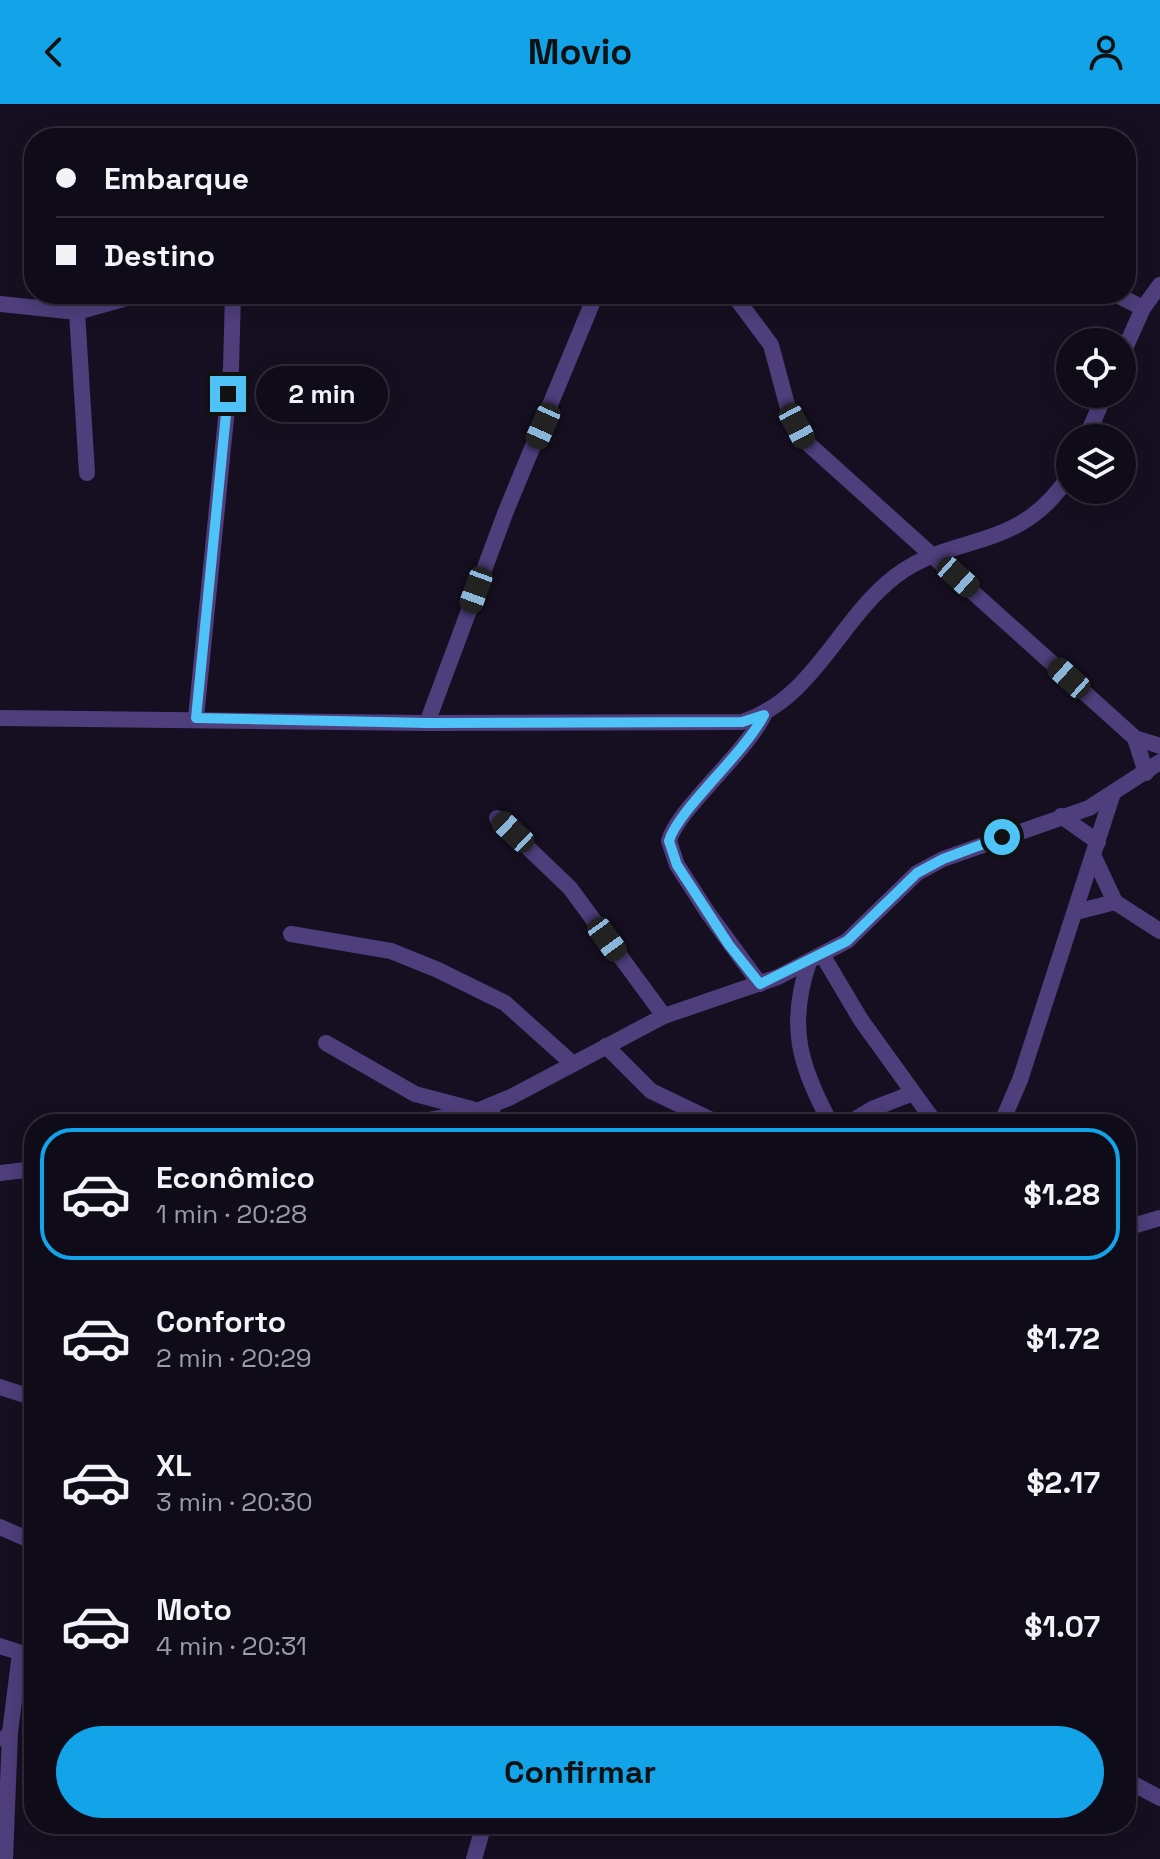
<!DOCTYPE html>
<html lang="pt">
<head>
<meta charset="utf-8">
<style>
	body { margin:0; font-family:"Space Grotesk",sans-serif; background:#1e1926; color:#f1f3f6; height:100vh; display:flex; flex-direction:column; font-size:30px; white-space:nowrap }
	* { box-sizing:border-box; margin:0 }
	p { font-size:26px; color:#9c9ba2 }
	.icon { flex:none; width:44px; height:44px; fill:none; stroke:currentColor; stroke-width:2; stroke-linecap:round; stroke-linejoin:round }
	.map { position:relative; flex:1; overflow:hidden }
	.side { position:absolute; left:24px; top:1010px; width:1112px; height:720px; display:flex; flex-direction:column; background:#100b19; border-radius:32px; box-shadow:0 4px 20px #0003,0 0 0 2px #302b38 }
	.side>* { flex:none }
	.hud { position:absolute; left:24px; top:24px; width:1112px; height:176px; border-radius:32px; box-shadow:0 4px 20px #0003,0 0 0 2px #302b38; display:grid; align-content:center; height:176px; padding:0 32px; background:#100b19 }
	.controls { position:absolute; left:1056px; top:224px; display:grid; gap:16px }
	.controls a { display:grid; place-items:center; width:80px; height:80px; border-radius:50%; background:#100b19; box-shadow:0 4px 20px #0003,0 0 0 2px #302b38; font-size:40px }
	.end { position:absolute; width:36px; height:36px; margin:-18px; border:10px solid #4fc3f7; background:#111; box-shadow:0 0 0 4px #111 }
	.from { border-radius:50% }
	.bubble { position:absolute; height:56px; border-radius:28px; background:#100b19; box-shadow:0 4px 20px #0003,0 0 0 2px #302b38; font-size:26px; font-weight:600; line-height:56px; text-align:center }
	.car { position:absolute; width:24px; height:48px; margin:-24px -12px; border-radius:10px; box-shadow:0 0 6px 2px #0007; background:linear-gradient(#222 24%,#8ab4d8 0 40%,#222 0 76%,#8ab4d8 0 86%,#222 0) }
	.hud b { display:flex; align-items:center; gap:28px; height:76px; font-size:30px }
	.hud b+b { border-top:2px solid #302b38 }
	.hud i { width:20px; height:20px; background:#f1f3f6 }
	ul { padding:14px 0 0; list-style:none }
	li { display:flex; align-items:center; gap:24px; height:132px; margin:0 16px 12px; padding:0 16px; border:4px solid transparent; border-radius:32px }
	li div { flex:1 }
	li b { display:block; font-size:30px }
	li em { font-style:normal; font-weight:600 }
	li.current { border-color:#12a3e8 }
	li>.icon { width:72px; height:72px; stroke-width:1.5 }
	.cta { display:flex; gap:16px; margin-top:auto; padding:16px 32px }
	.cta a { flex:1; height:92px; border-radius:48px; background:#12a3e8; color:#111; font-size:32px; font-weight:600; line-height:92px; text-align:center }
	header { display:flex; justify-content:space-between; align-items:center; height:104px; padding:0 32px; background:#12a3e8; color:#111; font-size:36px; font-weight:600 }
	.map>svg:first-child { display:block }
	.lines { fill:none; stroke-linecap:round; stroke-linejoin:round }
	.minor { stroke:#4e3e7c; stroke-width:16 }
	.route { stroke:#4fc3f7; stroke-width:10 }
</style>
</head>
<body>
<header><svg class="icon" aria-label="back" viewBox="0 0 24 24"><path d="M15 5l-7 7 7 7"/></svg>Movio<svg class="icon" aria-label="person" viewBox="0 0 24 24"><circle cx="12" cy="8" r="4"/><path d="M4 21q1-7 8-7t8 7"/></svg></header>
<div class="map">
<svg width="1160" height="1755" viewBox="0 0 1160 1755">
	<rect width="100%" height="100%" fill="#160f21"/>
	<g class="lines">
		<g class="minor">
			<path d="M733,190L771,241L789,308L804,336L1135,634L1160,642"/>
			<path d="M1115,190L1143,204"/>
			<path d="M0,200L77,208L141,190"/>
			<path d="M77,208L87,369"/>
			<path d="M1122,251L1143,204L1160,181"/>
			<path d="M1086,334L1105,290"/>
			<path d="M0,614L427,619L742,618C810,596 836,524 886,480C946,425 1018,454 1070,370"/>
			<path d="M196,614L231,264L233,190"/>
			<path d="M427,619L506,407L596,190"/>
			<path d="M1135,634L1146,669"/>
			<path d="M1061,712L1098,738"/>
			<path d="M497,714L570,784L664,912"/>
			<path d="M1093,751L1115,798L1160,827"/>
			<path d="M1076,808L1115,798"/>
			<path d="M291,830L391,847L438,866L505,899L573,960"/>
			<path d="M823,852L861,916L936,1020"/>
			<path d="M809,858C787,922 800,963 831,1020"/>
			<path d="M760,880L708,809L677,761L669,737C676,707 745,650 764,611"/>
			<path d="M326,939L415,990L472,1005"/>
			<path d="M606,942L651,987L720,1020"/>
			<path d="M492,1001L493,1020"/>
			<path d="M406,1020L477,1007L511,993L664,912L778,873L847,837L917,769L943,755L1089,704L1160,658"/>
			<path d="M847,1020L872,1005L913,989"/>
			<path d="M1001,1020L1020,976L1112,692"/>
			<path d="M0,1069L34,1065"/>
			<path d="M1126,1124L1160,1114"/>
			<path d="M0,1283L34,1294"/>
			<path d="M0,1423L34,1438"/>
			<path d="M0,1542L34,1553"/>
			<path d="M4,1635L10,1629L20,1549"/>
			<path d="M1126,1676L1160,1694"/>
			<path d="M5,1755L10,1629"/>
			<path d="M474,1755L484,1720"/>
		</g>
	</g>
	<g class="lines">
		<path class="route" d="M228,290L196,614L427,619L742,618L764,611C744,650 677,707 669,737L677,761L729,841L760,880L847,837L917,769L943,755L1002,733"/>
	</g>
</svg>
<div class="controls">
<a><svg class="icon" aria-label="locate" viewBox="0 0 24 24"><circle cx="12" cy="12" r="6"/><path d="M12 2v4M12 18v4M2 12h4M18 12h4"/></svg></a>
<a><svg class="icon" aria-label="layers" viewBox="0 0 24 24"><path d="M12 4l9 5-9 5-9-5zM3 14l9 5 9-5"/></svg></a>
</div>
<i class="end from" style="left:1002px;top:733px"></i>
<i class="end" style="left:228px;top:290px"></i>
<div class="bubble" style="left:256px;top:262px;width:132px">2 min</div>
<i class="car" style="left:543px;top:322px;rotate:204deg"></i>
<i class="car" style="left:797px;top:322px;rotate:152deg"></i>
<i class="car" style="left:958px;top:473px;rotate:132deg"></i>
<i class="car" style="left:476px;top:486px;rotate:200deg"></i>
<i class="car" style="left:1069px;top:574px;rotate:312deg"></i>
<i class="car" style="left:513px;top:728px;rotate:313deg"></i>
<i class="car" style="left:607px;top:835px;rotate:144deg"></i>
<div class="hud">
<b><i class="from"></i>Embarque</b>
<b><i></i>Destino</b>
</div>
<section class="side">
<ul>
<li class="current"><svg class="icon" aria-label="car" viewBox="0 0 24 24"><path d="M5 17H2v-5l4-1 3-4h7l3 4 3 1v5h-3M9 17h6M6 11h13"/><circle cx="7" cy="17" r="2"/><circle cx="17" cy="17" r="2"/></svg><div><b>Econômico</b><p>1 min · 20:28</p></div><em>$1.28</em></li>
<li><svg class="icon" aria-label="car" viewBox="0 0 24 24"><path d="M5 17H2v-5l4-1 3-4h7l3 4 3 1v5h-3M9 17h6M6 11h13"/><circle cx="7" cy="17" r="2"/><circle cx="17" cy="17" r="2"/></svg><div><b>Conforto</b><p>2 min · 20:29</p></div><em>$1.72</em></li>
<li><svg class="icon" aria-label="car" viewBox="0 0 24 24"><path d="M5 17H2v-5l4-1 3-4h7l3 4 3 1v5h-3M9 17h6M6 11h13"/><circle cx="7" cy="17" r="2"/><circle cx="17" cy="17" r="2"/></svg><div><b>XL</b><p>3 min · 20:30</p></div><em>$2.17</em></li>
<li><svg class="icon" aria-label="car" viewBox="0 0 24 24"><path d="M5 17H2v-5l4-1 3-4h7l3 4 3 1v5h-3M9 17h6M6 11h13"/><circle cx="7" cy="17" r="2"/><circle cx="17" cy="17" r="2"/></svg><div><b>Moto</b><p>4 min · 20:31</p></div><em>$1.07</em></li>
</ul>
<div class="cta"><a>Confirmar</a></div>
</section>
</div>
</body>
</html>
